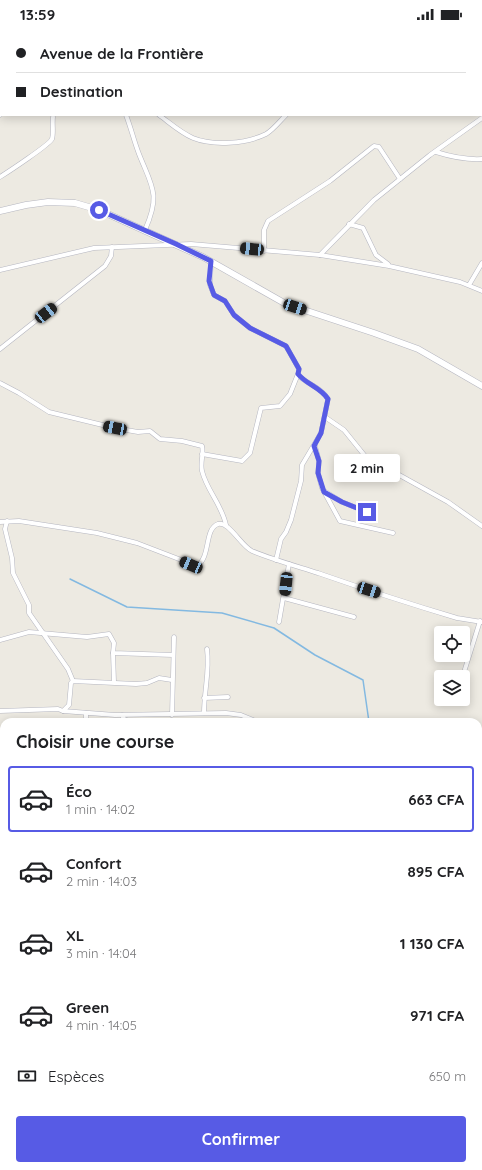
<!DOCTYPE html>
<html lang="fr">
<head>
<meta charset="utf-8">
<style>
	body { margin:0; font-family:Quicksand,sans-serif; background:#f6f6f6; color:#202124; height:100vh; display:flex; flex-direction:column; font-size:15px; white-space:nowrap }
	* { box-sizing:border-box; margin:0 }
	p { font-size:13px; color:#757577 }
	.icon { flex:none; width:22px; height:22px; fill:none; stroke:currentColor; stroke-width:2; stroke-linecap:round; stroke-linejoin:round }
	.map { position:relative; flex:1; overflow:hidden }
	.details { position:absolute; left:0px; top:690px; width:482px; height:452px; display:flex; flex-direction:column; background:#fff; border-radius:12px 12px 0 0; box-shadow:0 2px 10px #0003 }
	.details>* { flex:none }
	.hud { position:absolute; left:0px; top:0px; width:482px; height:88px; box-shadow:0 2px 10px #0003; display:grid; align-content:center; height:88px; padding:0 16px; background:#fff }
	.buttons { position:absolute; left:434px; top:598px; display:grid; gap:8px }
	.buttons a { display:grid; place-items:center; width:36px; height:36px; border-radius:4px; background:#fff; box-shadow:0 2px 10px #0003; font-size:20px }
	.end { position:absolute; width:18px; height:18px; margin:-9px; border:5px solid #575be5; background:#fff; box-shadow:0 0 0 2px #fff }
	.from { border-radius:50% }
	.bubble { position:absolute; height:28px; border-radius:4px; background:#fff; box-shadow:0 2px 10px #0003; font-size:13px; font-weight:800; line-height:28px; text-align:center }
	.car { position:absolute; width:12px; height:24px; margin:-12px -6px; border-radius:5px; box-shadow:0 0 3px 1px #0007; background:linear-gradient(#222 24%,#8ab4d8 0 40%,#222 0 76%,#8ab4d8 0 86%,#222 0) }
	.hud b { display:flex; align-items:center; gap:14px; height:38px; font-size:15px }
	.hud b+b { border-top:1px solid #e0e0e0 }
	.hud i { width:10px; height:10px; background:#202124 }
	ul { padding:0; list-style:none }
	li { display:flex; align-items:center; gap:12px; height:66px; margin:0 8px 6px; padding:0 8px; border:2px solid transparent; border-radius:4px }
	li div { flex:1 }
	li b { display:block; font-size:15px }
	li em { font-style:normal; font-weight:800 }
	li.active { border-color:#575be5 }
	li>.icon { width:36px; height:36px; stroke-width:1.5 }
	h2 { padding:0 16px; font-size:18px; line-height:48px }
	.pay { display:flex; align-items:center; gap:10px; height:44px; padding:0 16px; font-size:15px }
	.pay p { margin-inline-start:auto }
	.primary-button { display:flex; gap:8px; margin-top:auto; padding:8px 16px }
	.primary-button a { flex:1; height:46px; border-radius:4px; background:#575be5; color:#fff; font-size:16px; font-weight:800; line-height:46px; text-align:center }
	.status { display:flex; justify-content:space-between; align-items:center; height:28px; padding:0 20px; background:#fff; direction:ltr }
	.status svg { height:11px; fill:currentColor }
	.map>svg:first-child { display:block }
	.lines { fill:none; stroke-linecap:round; stroke-linejoin:round }
	.stream { stroke:#83b9e1; stroke-width:1.5 }
	.street-casing { stroke:#b5b6c0; stroke-width:5 }
	.secondary-casing { stroke:#b5b6c0; stroke-width:7 }
	.street { stroke:#fff; stroke-width:4 }
	.secondary { stroke:#fff; stroke-width:6 }
	.route { stroke:#575be5; stroke-width:5 }
</style>
</head>
<body>
<div class="status"><b>13:59</b><svg viewBox="0 0 49 12"><path d="M0 12V9h3v3zM5 12V6h3v6zM10 12V3h3v9zM15 12V0h3v12zM26 1h20v11H26zM47 4h2v5h-2z"/></svg></div>
<div class="map">
<svg width="482" height="1142" viewBox="0 0 482 1142">
	<rect width="100%" height="100%" fill="#edeae2"/>
	<g class="lines">
		<g class="stream">
			<path d="M70,551L127,579L222,585L274,600L315,627L363,652L369,694"/>
			<path d="M478,923L482,925"/>
			<path d="M478,969H482"/>
		</g>
		<g class="street-casing">
			<g id="street">
				<path d="M100,0V1"/>
				<path d="M132,1L133,0"/>
				<path d="M0,87L1,85"/>
				<path d="M126,87C131,100 134,113 139,126C152,159 161,166 145,202"/>
				<path d="M159,87C170,95 181,105 193,110C213,118 246,116 266,106C273,102 280,93 286,87"/>
				<path d="M436,124C452,129 466,132 482,131"/>
				<path d="M0,149C8,144 49,117 52,111C54,105 52,96 53,89"/>
				<path d="M349,196L363,200L376,227L388,236"/>
				<path d="M264,223V202L268,193L330,153L374,118L379,119L400,151"/>
				<path d="M320,227L374,172L430,127L482,90"/>
				<path d="M211,233L210,257L214,267L225,273L234,287L250,300L286,318L299,341L298,347C308,357 321,359 328,371L321,405L302,437L301,453L291,492L286,504L281,511L276,532"/>
				<path d="M0,242L94,220L191,216L320,227L389,238L460,254L482,263"/>
				<path d="M469,257L482,235"/>
				<path d="M0,321L105,238L111,228L112,219"/>
				<path d="M0,355L19,365L49,384L115,400L138,404L150,403L160,411L182,413L202,418C204,425 200,435 202,443C207,463 222,477 226,497"/>
				<path d="M325,389L344,402L365,428L448,474L482,498"/>
				<path d="M315,418L319,433L318,445L322,460L340,493L393,505"/>
				<path d="M202,426L242,433L250,425L261,380L280,378L290,366L298,346"/>
				<path d="M326,464L342,474L367,484"/>
				<path d="M7,493L5,501L12,530L13,545L29,577V585L68,641L73,653"/>
				<path d="M0,494L19,493L97,505L137,515L197,538C211,529 204,501 218,496C229,493 241,518 252,523C274,532 296,538 318,545C364,561 410,576 457,590L482,594"/>
				<path d="M284,570L354,589"/>
				<path d="M279,594L289,536"/>
				<path d="M0,612L29,604L87,609L109,606L114,615L113,625L173,627"/>
				<path d="M113,625L114,654"/>
				<path d="M465,641L480,593"/>
				<path d="M204,670L228,669"/>
				<path d="M0,683L58,681L63,683L115,687L226,685L241,687L258,694"/>
				<path d="M63,683L69,677L71,655L73,653L136,656L147,655L159,650L172,652"/>
				<path d="M204,685C204,663 210,643 207,621"/>
				<path d="M122,687L124,691L132,694"/>
				<path d="M172,687L174,609"/>
				<path d="M86,694V685"/>
				<path d="M0,748H4"/>
			</g>
		</g>
		<g class="secondary-casing">
			<path id="secondary" d="M0,183L26,177L48,174L75,175L99,182L203,229L286,276L374,305L418,321L482,358"/>
		</g>
		<use href="#street" class="street"/>
		<use href="#secondary" class="secondary"/>
	</g>
	<g class="lines">
		<path class="route" d="M99,182L176,216L211,233L209,253L214,267L225,273L234,287L250,300L286,318L299,341L298,346C307,357 320,359 328,371L321,405L314,418L319,433L318,445L324,464L342,474L367,484"/>
	</g>
</svg>
<div class="buttons">
<a><svg class="icon" aria-label="locate" viewBox="0 0 24 24"><circle cx="12" cy="12" r="6"/><path d="M12 2v4M12 18v4M2 12h4M18 12h4"/></svg></a>
<a><svg class="icon" aria-label="layers" viewBox="0 0 24 24"><path d="M12 4l9 5-9 5-9-5zM3 14l9 5 9-5"/></svg></a>
</div>
<i class="end from" style="left:99px;top:182px"></i>
<i class="end" style="left:367px;top:484px"></i>
<div class="bubble" style="left:334px;top:426px;width:66px">2 min</div>
<i class="car" style="left:252px;top:221px;rotate:276deg"></i>
<i class="car" style="left:295px;top:279px;rotate:108deg"></i>
<i class="car" style="left:46px;top:285px;rotate:52deg"></i>
<i class="car" style="left:115px;top:400px;rotate:281deg"></i>
<i class="car" style="left:191px;top:537px;rotate:293deg"></i>
<i class="car" style="left:286px;top:556px;rotate:186deg"></i>
<i class="car" style="left:369px;top:562px;rotate:108deg"></i>
<div class="hud">
<b><i class="from"></i>Avenue de la Frontière</b>
<b><i></i>Destination</b>
</div>
<section class="details">
<h2>Choisir une course</h2>
<ul>
<li class="active"><svg class="icon" aria-label="car" viewBox="0 0 24 24"><path d="M5 17H2v-5l4-1 3-4h7l3 4 3 1v5h-3M9 17h6M6 11h13"/><circle cx="7" cy="17" r="2"/><circle cx="17" cy="17" r="2"/></svg><div><b>Éco</b><p>1 min · 14:02</p></div><em>663 CFA</em></li>
<li><svg class="icon" aria-label="car" viewBox="0 0 24 24"><path d="M5 17H2v-5l4-1 3-4h7l3 4 3 1v5h-3M9 17h6M6 11h13"/><circle cx="7" cy="17" r="2"/><circle cx="17" cy="17" r="2"/></svg><div><b>Confort</b><p>2 min · 14:03</p></div><em>895 CFA</em></li>
<li><svg class="icon" aria-label="car" viewBox="0 0 24 24"><path d="M5 17H2v-5l4-1 3-4h7l3 4 3 1v5h-3M9 17h6M6 11h13"/><circle cx="7" cy="17" r="2"/><circle cx="17" cy="17" r="2"/></svg><div><b>XL</b><p>3 min · 14:04</p></div><em>1 130 CFA</em></li>
<li><svg class="icon" aria-label="car" viewBox="0 0 24 24"><path d="M5 17H2v-5l4-1 3-4h7l3 4 3 1v5h-3M9 17h6M6 11h13"/><circle cx="7" cy="17" r="2"/><circle cx="17" cy="17" r="2"/></svg><div><b>Green</b><p>4 min · 14:05</p></div><em>971 CFA</em></li>
</ul>
<div class="pay"><svg class="icon" aria-label="cash" viewBox="0 0 24 24"><path d="M3 7h18v10H3z"/><circle cx="12" cy="12" r="2"/></svg>Espèces<p>650 m</p></div>
<div class="primary-button"><a>Confirmer</a></div>
</section>
</div>
</body>
</html>
